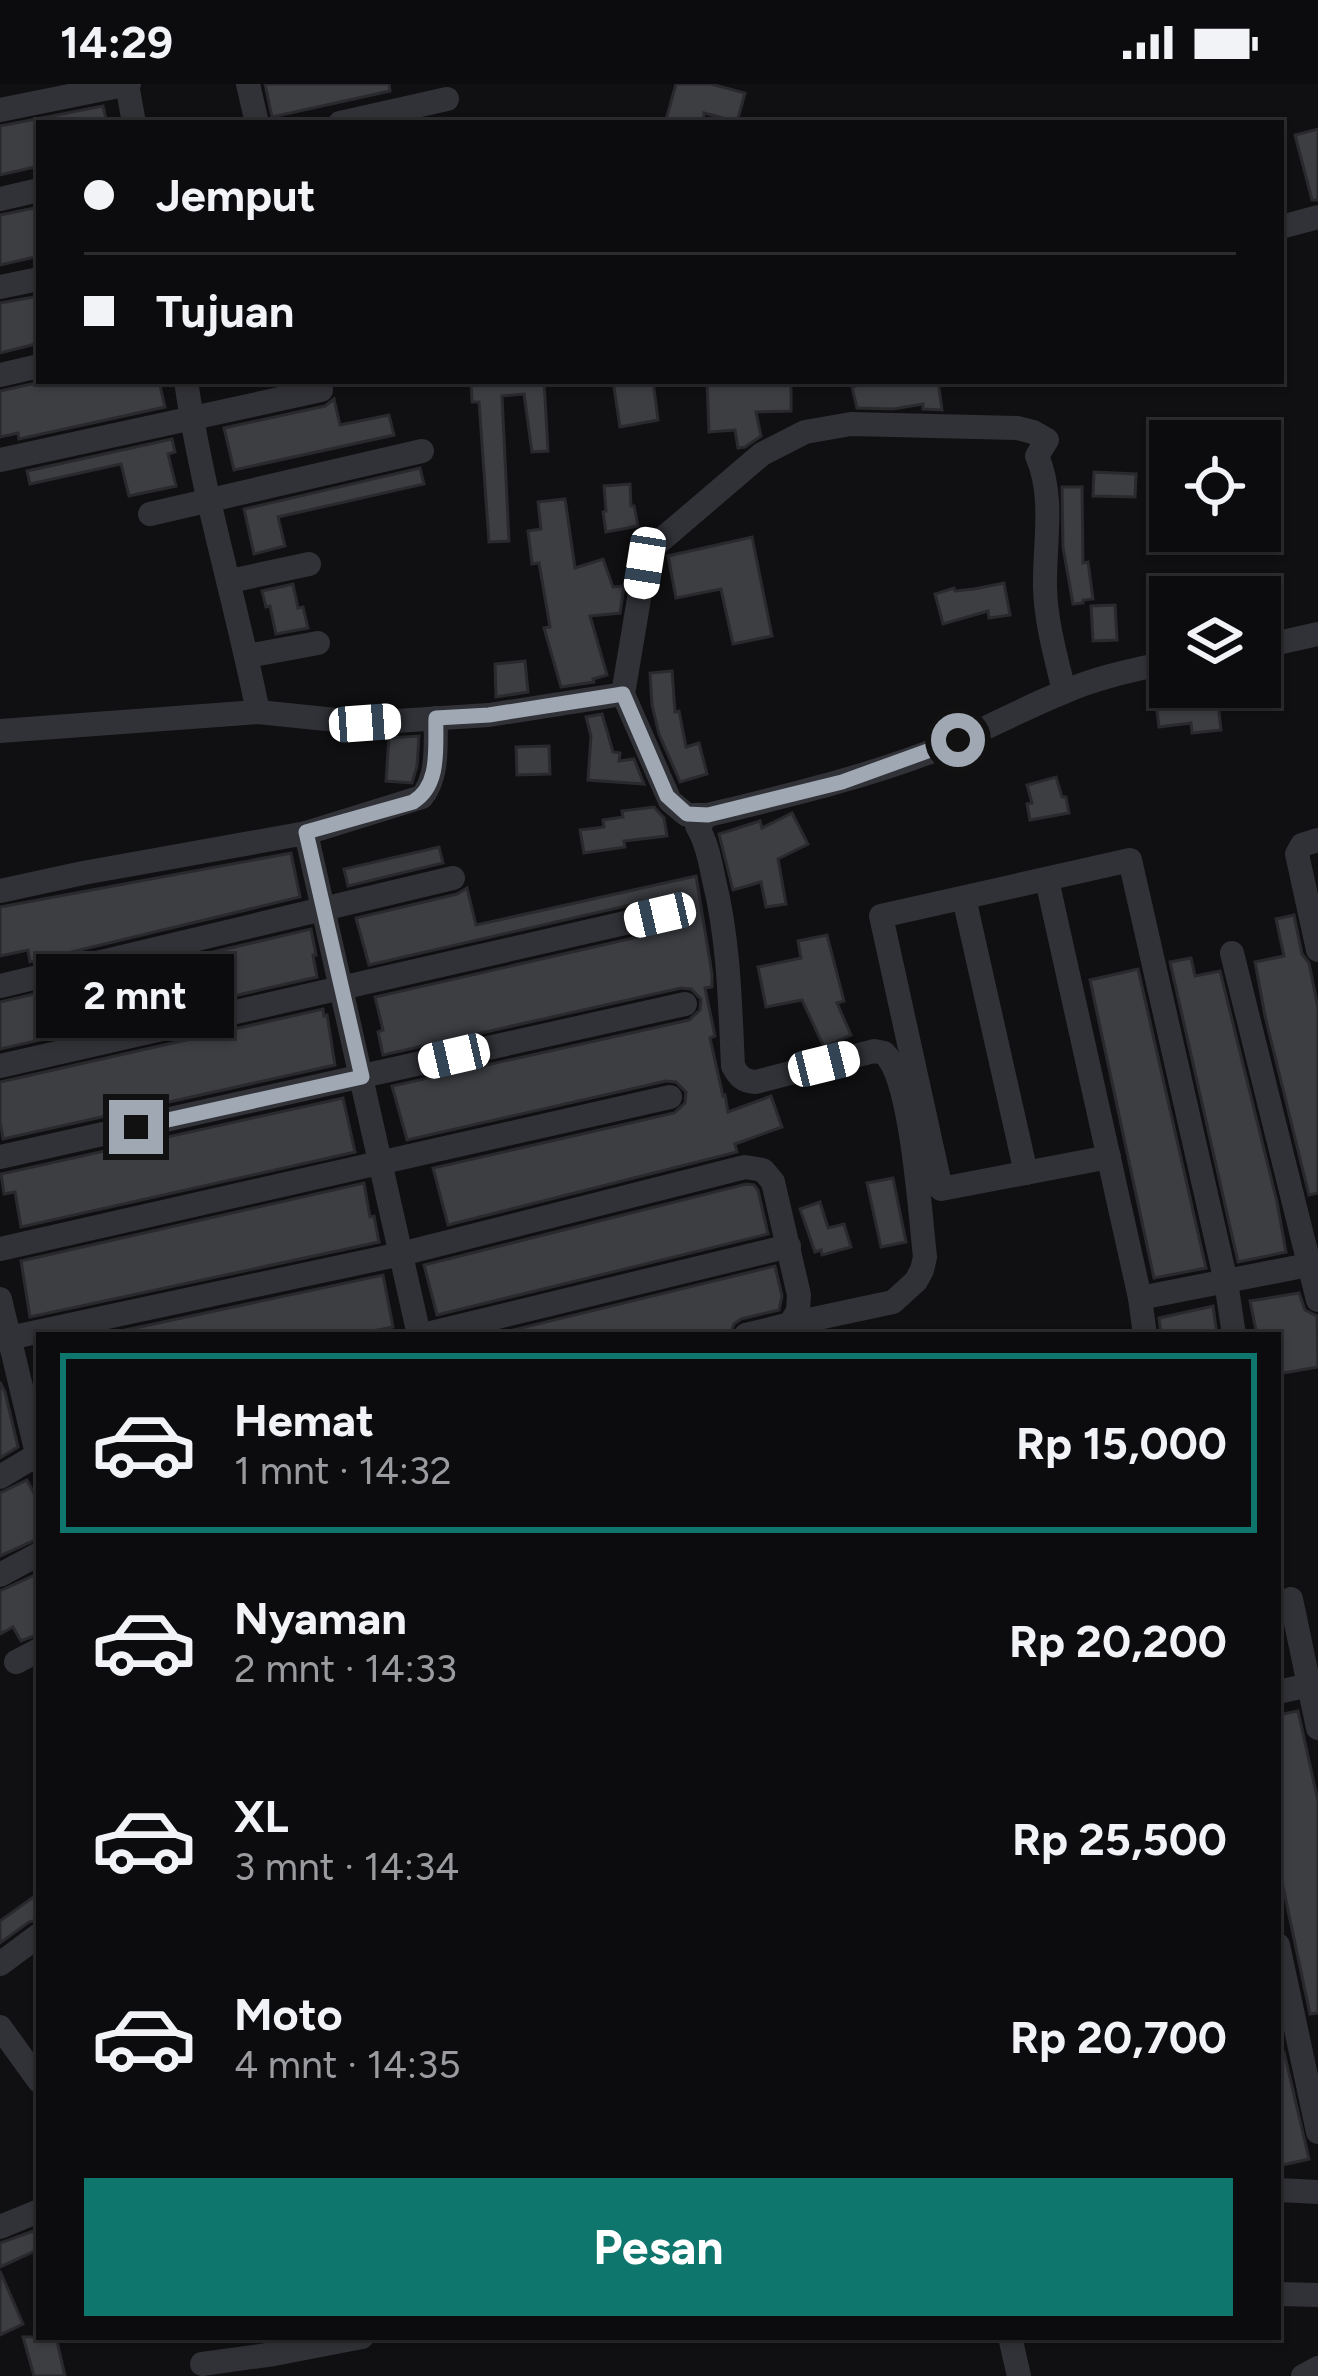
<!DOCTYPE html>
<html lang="id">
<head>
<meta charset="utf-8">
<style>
	body { margin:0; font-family:Figtree,sans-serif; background:#151517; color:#f1f3f6; height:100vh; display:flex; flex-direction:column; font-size:45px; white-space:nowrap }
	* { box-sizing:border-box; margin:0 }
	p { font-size:39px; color:#9a9b9e }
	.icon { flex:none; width:66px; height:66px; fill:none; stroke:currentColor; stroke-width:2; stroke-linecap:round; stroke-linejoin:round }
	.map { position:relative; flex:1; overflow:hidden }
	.details { position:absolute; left:36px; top:1248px; width:1245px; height:1008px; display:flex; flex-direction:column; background:#0c0c0e; border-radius:0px; box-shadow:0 3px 9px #0004,0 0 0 3px #2c2c2e }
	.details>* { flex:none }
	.guide { position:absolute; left:36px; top:36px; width:1248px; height:264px; border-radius:0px; box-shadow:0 3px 9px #0004,0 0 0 3px #2c2c2e; display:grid; align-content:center; height:264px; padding:0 48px; background:#0c0c0e }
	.tools { position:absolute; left:1149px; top:336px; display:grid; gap:24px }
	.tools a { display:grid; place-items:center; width:132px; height:132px; border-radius:0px; background:#0c0c0e; box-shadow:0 3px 9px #0004,0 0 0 3px #2c2c2e; font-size:60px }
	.end { position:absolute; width:54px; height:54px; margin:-27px; border:15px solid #a0a8b4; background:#111; box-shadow:0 0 0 6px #111 }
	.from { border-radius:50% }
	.bubble { position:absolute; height:84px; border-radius:0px; background:#0c0c0e; box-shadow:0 3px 9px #0004,0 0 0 3px #2c2c2e; font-size:39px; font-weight:700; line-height:84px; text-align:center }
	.car { position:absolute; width:36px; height:72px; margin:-36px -18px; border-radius:15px; box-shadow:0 0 9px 3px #0007; background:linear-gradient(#fff 24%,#345 0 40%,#fff 0 76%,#345 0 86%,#fff 0) }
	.guide b { display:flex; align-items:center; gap:42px; height:114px; font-size:45px }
	.guide b+b { border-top:3px solid #2c2c2e }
	.guide i { width:30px; height:30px; background:#f1f3f6 }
	ul { padding:21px 0 0; list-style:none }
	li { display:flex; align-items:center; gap:36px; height:180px; margin:0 24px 18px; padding:0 24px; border:6px solid transparent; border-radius:0px }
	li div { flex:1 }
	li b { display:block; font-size:45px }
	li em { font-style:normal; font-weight:700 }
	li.active { border-color:#0f766e }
	li>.icon { width:108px; height:108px; stroke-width:1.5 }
	.button { display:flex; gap:24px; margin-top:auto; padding:24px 48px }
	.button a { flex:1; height:138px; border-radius:0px; background:#0f766e; color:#fff; font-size:48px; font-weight:700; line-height:138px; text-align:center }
	.status { display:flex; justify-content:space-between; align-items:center; height:84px; padding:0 60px; background:#0c0c0e; direction:ltr }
	.status svg { height:33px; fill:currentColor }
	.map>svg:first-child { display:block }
	.building { fill:#3c3e42; stroke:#2a2a2e; stroke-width:3 }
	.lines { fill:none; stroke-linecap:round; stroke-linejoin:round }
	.minor { stroke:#313237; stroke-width:24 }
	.route { stroke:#a0a8b4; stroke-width:15 }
</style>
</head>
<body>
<div class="status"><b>14:29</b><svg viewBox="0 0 49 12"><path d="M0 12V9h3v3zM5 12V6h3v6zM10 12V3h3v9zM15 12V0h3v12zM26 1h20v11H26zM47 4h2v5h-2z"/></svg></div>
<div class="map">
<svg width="1318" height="2292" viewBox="0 0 1318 2292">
	<rect width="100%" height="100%" fill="#101012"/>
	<g class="building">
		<path d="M265,0H389L390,7L272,33Z"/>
		<path d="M676,0H711L745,9L737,38L704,29L703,39H665Z"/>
		<path d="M103,22L107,39H39V82L0,91V42Z"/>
		<path d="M1318,45V116H1312L1295,51Z"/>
		<path d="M39,123V172L0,181V131Z"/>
		<path d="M39,212V259L0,269V219Z"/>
		<path d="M45,297H159L165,323L19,355L18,349L0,353V307Z"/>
		<path d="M544,297L548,367L532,368L524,310L502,312L509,457L489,458L479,318H472L471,298Z"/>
		<path d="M613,297H653L658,336L620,343Z"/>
		<path d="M707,297H791V327L756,328L761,352L745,363L738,364L735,346L709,348Z"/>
		<path d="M875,297H909V300L938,297L942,326L923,325V320L893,325L857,324L852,303Z"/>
		<path d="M334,315L340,341L389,331L394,351L234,386L224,344L325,322Z"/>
		<path d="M172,355L175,368L168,370L176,402L129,412L121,380L30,400L27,387Z"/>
		<path d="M420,384L424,400L278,433L285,462L254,470L244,425Z"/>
		<path d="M1094,388L1136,390L1135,413L1093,412Z"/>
		<path d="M630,400L631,422H634L638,442L606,448L603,428L606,427L604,402Z"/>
		<path d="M1062,403H1082L1083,479L1088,478L1093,515L1083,516V519L1073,520L1063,463Z"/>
		<path d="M565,415L575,484L603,475L613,503L624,502L620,529L590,532L607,591L593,595L594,598L561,603L544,544L550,543L539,479L532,480L528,447L541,445L538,418Z"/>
		<path d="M752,453L772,552L733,560L721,505L676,514L668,472Z"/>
		<path d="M1004,499L1010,531L989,534L988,527L943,540L935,510L954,504L955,507L974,505Z"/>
		<path d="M293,500L298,524L303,523L308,544L276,550L270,522L266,523L262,507Z"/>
		<path d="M1115,521L1117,556L1093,557L1091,522Z"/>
		<path d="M525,577L528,608L496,613L495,580Z"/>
		<path d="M672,587L675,628L679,627L686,663L699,659L707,690L680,698L659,650L652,621L650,589Z"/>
		<path d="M1154,603H1179L1180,607L1216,603L1221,646L1192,649L1191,639L1159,643Z"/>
		<path d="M602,630L613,668L620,669L619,677L634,675L644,700L588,696L591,652L586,633Z"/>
		<path d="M419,652L417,682L412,699L386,697L389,654Z"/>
		<path d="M549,662L550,690L517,691L516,663Z"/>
		<path d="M1056,693L1062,713H1066L1069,729L1030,736L1027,720L1032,719L1027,701Z"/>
		<path d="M654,723L664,734L667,752L624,757L625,763L584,769L580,746L604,743L603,736L623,733L622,727Z"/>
		<path d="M792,729L808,760L778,775L786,820L766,823L761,798L733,806L719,750L760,737L762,744Z"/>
		<path d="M439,763L443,779L348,802L344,785Z"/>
		<path d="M291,769L300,813L30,878L28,866L0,872V823Z"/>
		<path d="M696,792L712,890V903L705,904L715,952L710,954L723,1012L725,1011L728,1028L771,1012L782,1043L735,1060L737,1068L448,1141L433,1084L674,1029L685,1019L686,1008L676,998L666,997L407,1056L392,1002L689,936L700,926L701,915L691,905L681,904L383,971L378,948L383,946L375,913L664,847L675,837L676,826L666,816L656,815L369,881L356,834L457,810L467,804L476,841Z"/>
		<path d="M1294,831L1302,870L1309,879L1318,924V1109L1309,1111L1265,932L1255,878L1284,872L1276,835Z"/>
		<path d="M311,845L316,871H313L317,893L0,965V918Z"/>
		<path d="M827,851L844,917L837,919L851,951L824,963L802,916L766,923L758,883L801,874L798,857Z"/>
		<path d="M1191,874L1195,892L1220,887L1277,1118L1286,1168L1238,1178L1170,878Z"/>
		<path d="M1138,885L1206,1184L1154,1194L1090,896Z"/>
		<path d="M323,925L324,932L327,931L335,981L3,1055L0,1037V998Z"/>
		<path d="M343,1014L355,1068L21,1143L15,1108L4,1110L1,1090Z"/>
		<path d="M893,1094L906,1158L881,1163L867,1099Z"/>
		<path d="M364,1099L370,1133L374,1132L379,1158L30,1233L21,1177Z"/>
		<path d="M746,1100L754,1101L758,1106L768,1150L437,1231L424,1181Z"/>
		<path d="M820,1118L828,1144L844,1140L851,1163L822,1171L821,1166L815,1168L800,1125Z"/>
		<path d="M775,1182L782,1212L779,1226L741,1235L734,1240L730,1251H493Z"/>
		<path d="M383,1191L393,1243L353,1251H238V1247L219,1251H102Z"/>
		<path d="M1299,1209L1305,1226L1317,1232L1318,1283L1278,1290V1251H1257L1250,1217Z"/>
		<path d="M1213,1222L1217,1251H1161L1159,1234Z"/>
		<path d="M0,1298L5,1308L18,1363L0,1374Z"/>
		<path d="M27,1396L39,1419V1454L0,1472V1409Z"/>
		<path d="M39,1489V1550L21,1557L13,1543L0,1550V1507Z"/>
		<path d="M1298,1627L1318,1717V1929L1310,1930L1278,1779V1631Z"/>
		<path d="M39,1809V1835L29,1838L0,1859V1837Z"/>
		<path d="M1284,1968L1309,2075L1278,2082V1969Z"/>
		<path d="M36,2146L39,2165L0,2183V2159Z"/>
		<path d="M0,2187L23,2240L0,2251Z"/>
		<path d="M23,2253H56L65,2292H34Z"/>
	</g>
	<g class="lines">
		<g class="minor">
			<path d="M127,0L134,39"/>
			<path d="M248,0L257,39"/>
			<path d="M0,26L129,0"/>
			<path d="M340,39L447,15"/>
			<path d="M0,115L39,106"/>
			<path d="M1281,143L1318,133"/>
			<path d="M0,203L39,195"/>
			<path d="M0,291L39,282"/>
			<path d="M186,297C202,409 236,517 258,628"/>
			<path d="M0,376L321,306"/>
			<path d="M150,430L422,367"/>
			<path d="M230,497L309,480"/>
			<path d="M1260,563L1318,550"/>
			<path d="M247,572L318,559"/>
			<path d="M1064,607C1056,573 1046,539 1045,504C1044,461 1055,413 1037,372L1047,356L1033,348L1017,344L851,340L805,348L762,370L653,463L645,479L623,610L670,717L687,731H708C786,712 863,694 938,665C981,648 1021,625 1064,608C1097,593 1134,586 1170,578"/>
			<path d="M0,647L258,628L365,639L489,631L623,610"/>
			<path d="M708,731L697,742C707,759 710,777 714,796C729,857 730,919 733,982C739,993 743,997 756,998L874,967L884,969C912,994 920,1131 925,1173L922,1186L916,1197L893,1218L790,1240"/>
			<path d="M306,749L422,713C439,691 435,661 436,634"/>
			<path d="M1318,756L1302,761L1297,770L1318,866"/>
			<path d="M1047,796L1140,1214L1318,1179"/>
			<path d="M0,807L83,789L306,749L419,1251"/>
			<path d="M964,814L1026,1089"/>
			<path d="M1232,869L1318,1216"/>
			<path d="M0,902L453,794"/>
			<path d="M0,982L660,831"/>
			<path d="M0,1073L685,920"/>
			<path d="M1109,1073L941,1105L881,832L1130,776L1226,1198L1234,1251"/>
			<path d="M0,1165L670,1013"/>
			<path d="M1140,1214L1145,1251"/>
			<path d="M0,1215L39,1378"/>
			<path d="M423,1251L789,1162"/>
			<path d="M9,1254L401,1170L745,1083L763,1086L773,1098L799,1211L798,1227L790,1240L746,1251"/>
			<path d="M0,1393L37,1371"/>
			<path d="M0,1491L39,1470"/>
			<path d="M1291,1515L1318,1644"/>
			<path d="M16,1578L39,1566"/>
			<path d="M1278,1608L1318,1599"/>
			<path d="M1278,1861L1318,2048"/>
			<path d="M0,1880L39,1851"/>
			<path d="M0,1943L39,1997"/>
			<path d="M1278,2106L1318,2108"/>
			<path d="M0,2143L39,2127"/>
			<path d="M1278,2210L1318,2211"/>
			<path d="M1010,2253L1019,2292"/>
			<path d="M202,2280L274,2270L362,2253"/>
			<path d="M1303,2292L1318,2284"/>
		</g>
	</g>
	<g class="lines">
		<path class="route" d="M136,1043L362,993L306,748L413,718C441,701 435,663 436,634L489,631L623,610L667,712L687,730L708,731L842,698L958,656"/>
	</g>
</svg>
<div class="tools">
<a><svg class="icon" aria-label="locate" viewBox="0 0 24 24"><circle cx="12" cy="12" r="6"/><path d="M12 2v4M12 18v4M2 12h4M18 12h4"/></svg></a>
<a><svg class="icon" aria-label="layers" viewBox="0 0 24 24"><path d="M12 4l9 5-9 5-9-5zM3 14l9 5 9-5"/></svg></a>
</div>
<i class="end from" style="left:958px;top:656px"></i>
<i class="end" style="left:136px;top:1043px"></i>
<div class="bubble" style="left:36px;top:870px;width:198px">2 mnt</div>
<i class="car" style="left:645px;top:479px;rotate:189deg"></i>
<i class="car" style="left:365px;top:639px;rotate:86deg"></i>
<i class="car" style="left:660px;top:831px;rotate:257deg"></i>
<i class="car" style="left:454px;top:972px;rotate:257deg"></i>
<i class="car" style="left:824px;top:980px;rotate:76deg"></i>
<div class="guide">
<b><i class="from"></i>Jemput</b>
<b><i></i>Tujuan</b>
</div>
<section class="details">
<ul>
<li class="active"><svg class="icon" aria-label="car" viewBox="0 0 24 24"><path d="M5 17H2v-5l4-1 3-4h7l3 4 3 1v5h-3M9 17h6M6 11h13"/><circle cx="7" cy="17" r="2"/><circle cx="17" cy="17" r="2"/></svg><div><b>Hemat</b><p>1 mnt · 14:32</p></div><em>Rp 15,000</em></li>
<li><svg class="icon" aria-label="car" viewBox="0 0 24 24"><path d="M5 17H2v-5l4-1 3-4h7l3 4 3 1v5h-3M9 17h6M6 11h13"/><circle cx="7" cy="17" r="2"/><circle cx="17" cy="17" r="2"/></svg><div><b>Nyaman</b><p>2 mnt · 14:33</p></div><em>Rp 20,200</em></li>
<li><svg class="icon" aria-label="car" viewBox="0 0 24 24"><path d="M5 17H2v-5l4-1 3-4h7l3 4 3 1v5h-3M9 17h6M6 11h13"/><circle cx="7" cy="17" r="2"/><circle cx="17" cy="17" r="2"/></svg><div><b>XL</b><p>3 mnt · 14:34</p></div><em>Rp 25,500</em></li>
<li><svg class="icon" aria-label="car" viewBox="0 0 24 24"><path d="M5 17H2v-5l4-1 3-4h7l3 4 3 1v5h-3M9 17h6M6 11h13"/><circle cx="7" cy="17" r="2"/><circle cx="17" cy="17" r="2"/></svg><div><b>Moto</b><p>4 mnt · 14:35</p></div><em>Rp 20,700</em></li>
</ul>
<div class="button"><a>Pesan</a></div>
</section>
</div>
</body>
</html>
